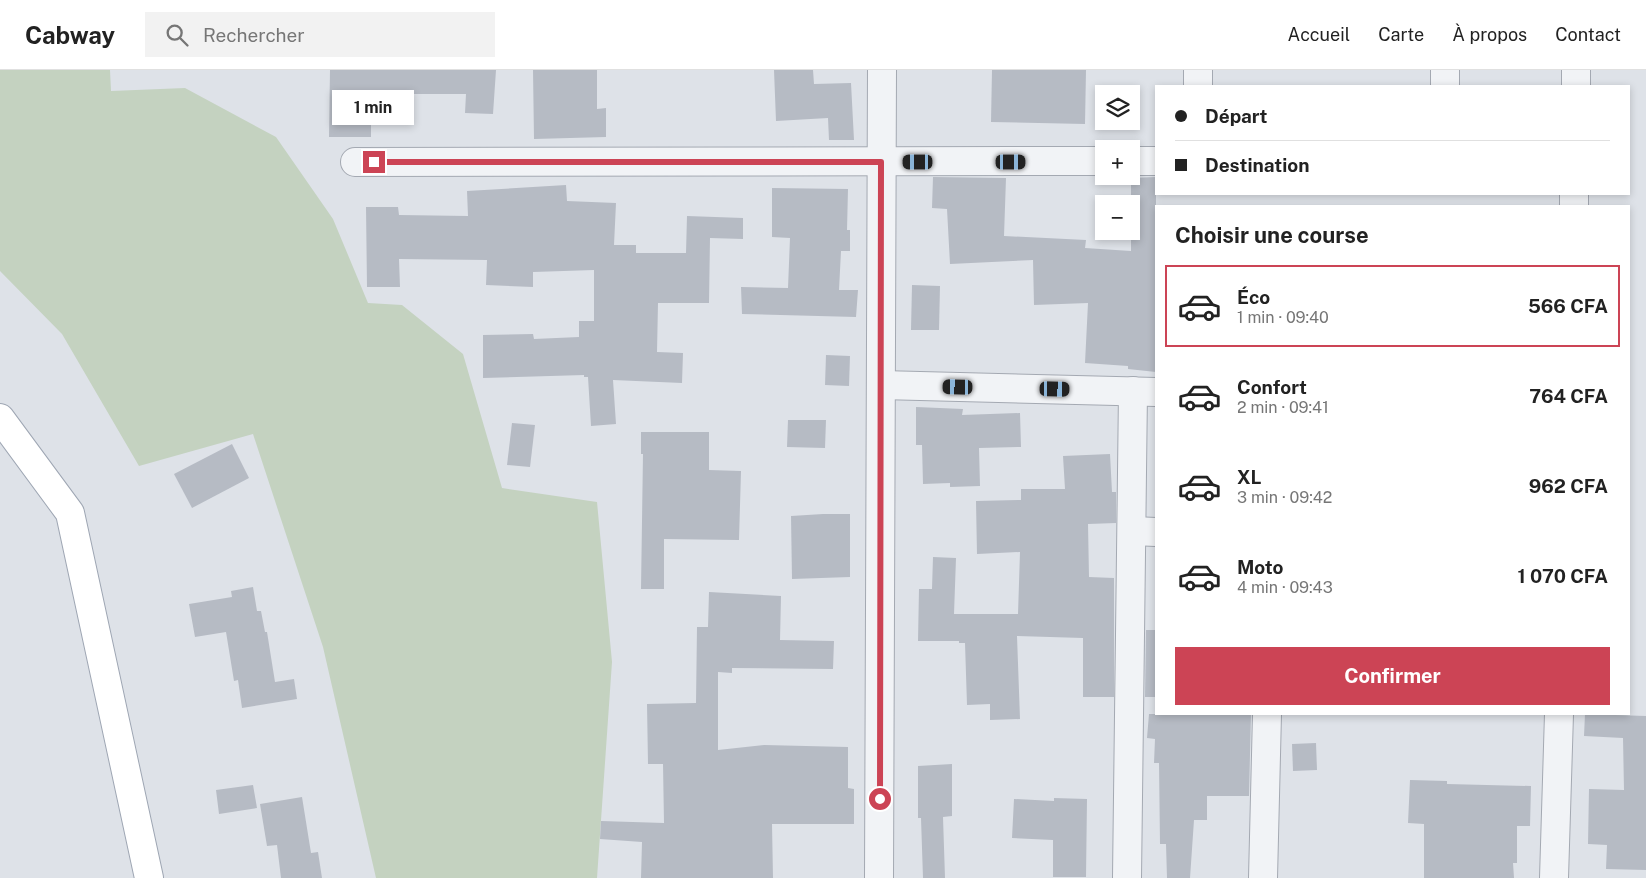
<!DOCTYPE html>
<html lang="fr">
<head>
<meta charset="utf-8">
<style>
	body { margin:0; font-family:"Public Sans",sans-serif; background:#f2f2f2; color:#222; height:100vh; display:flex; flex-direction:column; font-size:19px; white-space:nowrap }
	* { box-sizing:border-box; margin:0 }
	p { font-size:16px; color:#767676 }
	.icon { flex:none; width:28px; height:28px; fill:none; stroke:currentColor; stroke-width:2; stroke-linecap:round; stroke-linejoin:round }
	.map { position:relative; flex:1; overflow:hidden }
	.drawer { position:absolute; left:1155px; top:135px; width:475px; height:510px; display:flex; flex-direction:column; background:#fff; border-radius:0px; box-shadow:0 2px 8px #0003 }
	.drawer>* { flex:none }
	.top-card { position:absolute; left:1155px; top:15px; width:475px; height:110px; border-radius:0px; box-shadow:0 2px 8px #0003; display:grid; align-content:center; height:110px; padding:0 20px; background:#fff }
	.tools { position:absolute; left:1095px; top:15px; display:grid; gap:10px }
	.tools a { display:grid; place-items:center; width:45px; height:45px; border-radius:0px; background:#fff; box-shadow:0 2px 8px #0003; font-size:25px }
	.end { position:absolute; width:22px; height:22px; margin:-11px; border:6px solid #c45; background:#fff; box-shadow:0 0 0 2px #fff }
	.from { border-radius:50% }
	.bubble { position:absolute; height:35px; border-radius:0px; background:#fff; box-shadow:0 2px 8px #0003; font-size:16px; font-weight:700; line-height:35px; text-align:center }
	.car { position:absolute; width:15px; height:30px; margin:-15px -8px; border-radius:6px; box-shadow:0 0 4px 1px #0007; background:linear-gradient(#222 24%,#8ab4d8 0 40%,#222 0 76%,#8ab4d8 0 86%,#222 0) }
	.top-card b { display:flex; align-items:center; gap:18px; height:48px; font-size:19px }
	.top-card b+b { border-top:1px solid #e0e0e0 }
	.top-card i { width:12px; height:12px; background:#222 }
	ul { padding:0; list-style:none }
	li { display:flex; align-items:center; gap:15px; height:82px; margin:0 10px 8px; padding:0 10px; border:2px solid transparent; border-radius:0px }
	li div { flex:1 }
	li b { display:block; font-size:19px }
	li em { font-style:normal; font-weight:700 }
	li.current { border-color:#c45 }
	li>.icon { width:45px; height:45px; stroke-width:1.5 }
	h2 { padding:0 20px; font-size:22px; line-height:60px }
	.action { display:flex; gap:10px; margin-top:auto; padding:10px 20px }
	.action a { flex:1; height:58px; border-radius:0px; background:#c45; color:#fff; font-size:20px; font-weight:700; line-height:58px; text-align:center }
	header { display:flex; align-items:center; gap:30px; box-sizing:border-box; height:70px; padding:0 25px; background:#fff; border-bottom:1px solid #e0e0e0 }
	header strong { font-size:24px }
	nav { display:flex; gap:28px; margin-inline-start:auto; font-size:18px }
	.search { width:350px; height:45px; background:#f2f2f2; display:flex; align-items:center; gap:12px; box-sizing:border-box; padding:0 18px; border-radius:0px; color:#767676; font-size:19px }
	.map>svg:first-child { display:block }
	.green { fill:#c4d2c0 }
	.building { fill:#b6bbc4 }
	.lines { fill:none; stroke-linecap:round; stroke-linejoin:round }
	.minor-casing { stroke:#a4a9b2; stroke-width:30 }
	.major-casing { stroke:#9ea6b3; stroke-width:30 }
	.minor { stroke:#f1f3f6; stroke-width:28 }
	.major { stroke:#fff; stroke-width:28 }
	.route { stroke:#c45; stroke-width:6 }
</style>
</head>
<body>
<header>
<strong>Cabway</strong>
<div class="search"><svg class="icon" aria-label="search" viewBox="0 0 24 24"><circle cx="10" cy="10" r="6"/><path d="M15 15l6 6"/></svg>Rechercher</div>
<nav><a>Accueil</a><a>Carte</a><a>À propos</a><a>Contact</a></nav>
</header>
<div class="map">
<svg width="1646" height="808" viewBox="0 0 1646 808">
	<rect width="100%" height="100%" fill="#dee2e8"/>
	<path class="green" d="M0,0H110L111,21L185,18L276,67L333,149L368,233L402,235L463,284L502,418L597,432L612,592L597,808H376L323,577L253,364L139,396L62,264L0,201Z"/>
	<g class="building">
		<path d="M330,0H496L493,44L465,43L466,24H371V67H329Z"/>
		<path d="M533,0H597V39L606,38V67L534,69Z"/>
		<path d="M774,0H813L814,14L851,13L854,70H829L828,48L776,51Z"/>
		<path d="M992,0H1086L1085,54L991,52Z"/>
		<path d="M933,107L1006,108L1004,166L1086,170L1085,178L1131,181V108L1156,107V302L1128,299V296L1085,293L1088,233L1034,235L1033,190L950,194L947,139L932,138Z"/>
		<path d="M566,115L567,131L616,133L614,175H636V183H686L687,146L743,148V169L710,168L709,233H658L657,282L683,283L682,313L613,310L616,354L591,356L588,307H584V305L483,308V265L533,264L534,269L579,267V251H594V200L533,202V217L486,215L487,190L399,189L400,217H367L366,137H398L399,145L468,146L467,121Z"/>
		<path d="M772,118L848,119L847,160H850V181H841L839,220H858L856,247L742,244L741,217L788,218L790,168L772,167Z"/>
		<path d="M912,215L940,216L939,260H911Z"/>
		<path d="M826,285L850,286L849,316L825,315Z"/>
		<path d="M916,337L963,339L962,345L1020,343L1021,377L979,378L980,416L950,417V413L923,414L922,375H916Z"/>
		<path d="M788,350H826L825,378L787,377Z"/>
		<path d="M512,353L535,355L530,397L507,395Z"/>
		<path d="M641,362H709V400L741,401L739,470L664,469V519H641L643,384H641Z"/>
		<path d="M232,374L249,408L192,438L174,404Z"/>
		<path d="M1110,384L1112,422H1116V453L1088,454L1089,507L1114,508V627H1083V568L1017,566L1020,649L990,650V634L967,635L965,573H959V571H918L919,519H932L933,487L956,488L954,544H1018L1020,482L977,484L976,431L1021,430V419H1065L1063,386Z"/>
		<path d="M823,444H850V507L792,509L791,446Z"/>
		<path d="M253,517L257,541H261L265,562H267L275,612L294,609L297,629L242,638L238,610L234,611L226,562L195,567L189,534L232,527L231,521Z"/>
		<path d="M709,522L781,526L780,570L834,571L833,599L732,598V603L718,602V680L764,675L848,677V718L854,719V754H772L773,808H641L642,772L600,769L601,751L664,753L663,694H648L647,634L696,633L697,557H708Z"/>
		<path d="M1146,560H1156V627H1145Z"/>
		<path d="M1149,644H1251L1249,726H1207V750H1194L1190,808H1167L1166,774H1160L1159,693H1154L1155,669L1147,668Z"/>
		<path d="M1585,644L1646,646V800L1606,799L1607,775L1588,774L1589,719L1624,720L1623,668L1584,666Z"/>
		<path d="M1316,673L1317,700L1293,701L1292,674Z"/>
		<path d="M952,694V746L943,747L945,808H923L921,748H918V696Z"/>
		<path d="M1410,710L1447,711V714L1531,716L1530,756H1517V793H1513L1514,808H1424V754L1408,753Z"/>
		<path d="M253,715L257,738L219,744L216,720Z"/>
		<path d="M302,727L311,783L318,782L322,808H281L277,775L267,776L260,734Z"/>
		<path d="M1054,728L1087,729L1086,807H1053V770L1012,768L1014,729L1054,731Z"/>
	</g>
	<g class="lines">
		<g class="minor-casing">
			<g id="minor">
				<path d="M1198,16V0"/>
				<path d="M1445,16V0"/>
				<path d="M1576,16V0"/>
				<path d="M1131,91H1156"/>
				<path d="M355,92L1104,91"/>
				<path d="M1574,136V124"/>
				<path d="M881,315L1156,322"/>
				<path d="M1133,461L1156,462"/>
				<path d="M879,808L882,0"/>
				<path d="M1127,808L1133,321"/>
				<path d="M1263,808L1267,644"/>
				<path d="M1554,808L1559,644"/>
			</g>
		</g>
		<g class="major-casing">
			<path id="major" d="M0,348L70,443L149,808"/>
		</g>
		<use href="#minor" class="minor"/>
		<use href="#major" class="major"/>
	</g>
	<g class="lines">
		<path class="route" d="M374,92H881L880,729"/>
	</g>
</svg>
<div class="tools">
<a><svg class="icon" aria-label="layers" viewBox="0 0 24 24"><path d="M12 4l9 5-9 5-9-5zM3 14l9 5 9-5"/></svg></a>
<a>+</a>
<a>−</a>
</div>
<i class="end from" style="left:880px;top:729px"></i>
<i class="end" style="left:374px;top:92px"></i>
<div class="bubble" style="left:332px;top:20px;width:82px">1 min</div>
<i class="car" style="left:918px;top:92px;rotate:270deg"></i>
<i class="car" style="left:1011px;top:92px;rotate:90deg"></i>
<i class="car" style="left:958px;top:317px;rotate:271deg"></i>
<i class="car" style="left:1055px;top:319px;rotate:91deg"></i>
<div class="top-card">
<b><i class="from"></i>Départ</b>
<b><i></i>Destination</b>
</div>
<section class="drawer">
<h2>Choisir une course</h2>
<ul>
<li class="current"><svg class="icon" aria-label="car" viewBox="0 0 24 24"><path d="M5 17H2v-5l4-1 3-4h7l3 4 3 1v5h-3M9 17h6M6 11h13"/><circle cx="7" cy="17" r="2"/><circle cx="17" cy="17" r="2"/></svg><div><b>Éco</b><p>1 min · 09:40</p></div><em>566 CFA</em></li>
<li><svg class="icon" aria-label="car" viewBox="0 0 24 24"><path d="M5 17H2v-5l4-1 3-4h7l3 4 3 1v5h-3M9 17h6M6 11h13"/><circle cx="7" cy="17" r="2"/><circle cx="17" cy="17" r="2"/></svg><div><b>Confort</b><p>2 min · 09:41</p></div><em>764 CFA</em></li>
<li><svg class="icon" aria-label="car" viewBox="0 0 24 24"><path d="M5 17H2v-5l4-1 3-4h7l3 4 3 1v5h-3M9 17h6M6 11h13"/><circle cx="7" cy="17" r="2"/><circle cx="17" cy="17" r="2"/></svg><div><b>XL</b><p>3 min · 09:42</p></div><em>962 CFA</em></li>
<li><svg class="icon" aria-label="car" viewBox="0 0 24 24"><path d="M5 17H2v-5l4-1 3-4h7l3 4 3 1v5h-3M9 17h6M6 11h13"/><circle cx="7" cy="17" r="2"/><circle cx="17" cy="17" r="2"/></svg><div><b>Moto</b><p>4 min · 09:43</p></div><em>1 070 CFA</em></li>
</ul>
<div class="action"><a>Confirmer</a></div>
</section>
</div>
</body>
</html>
